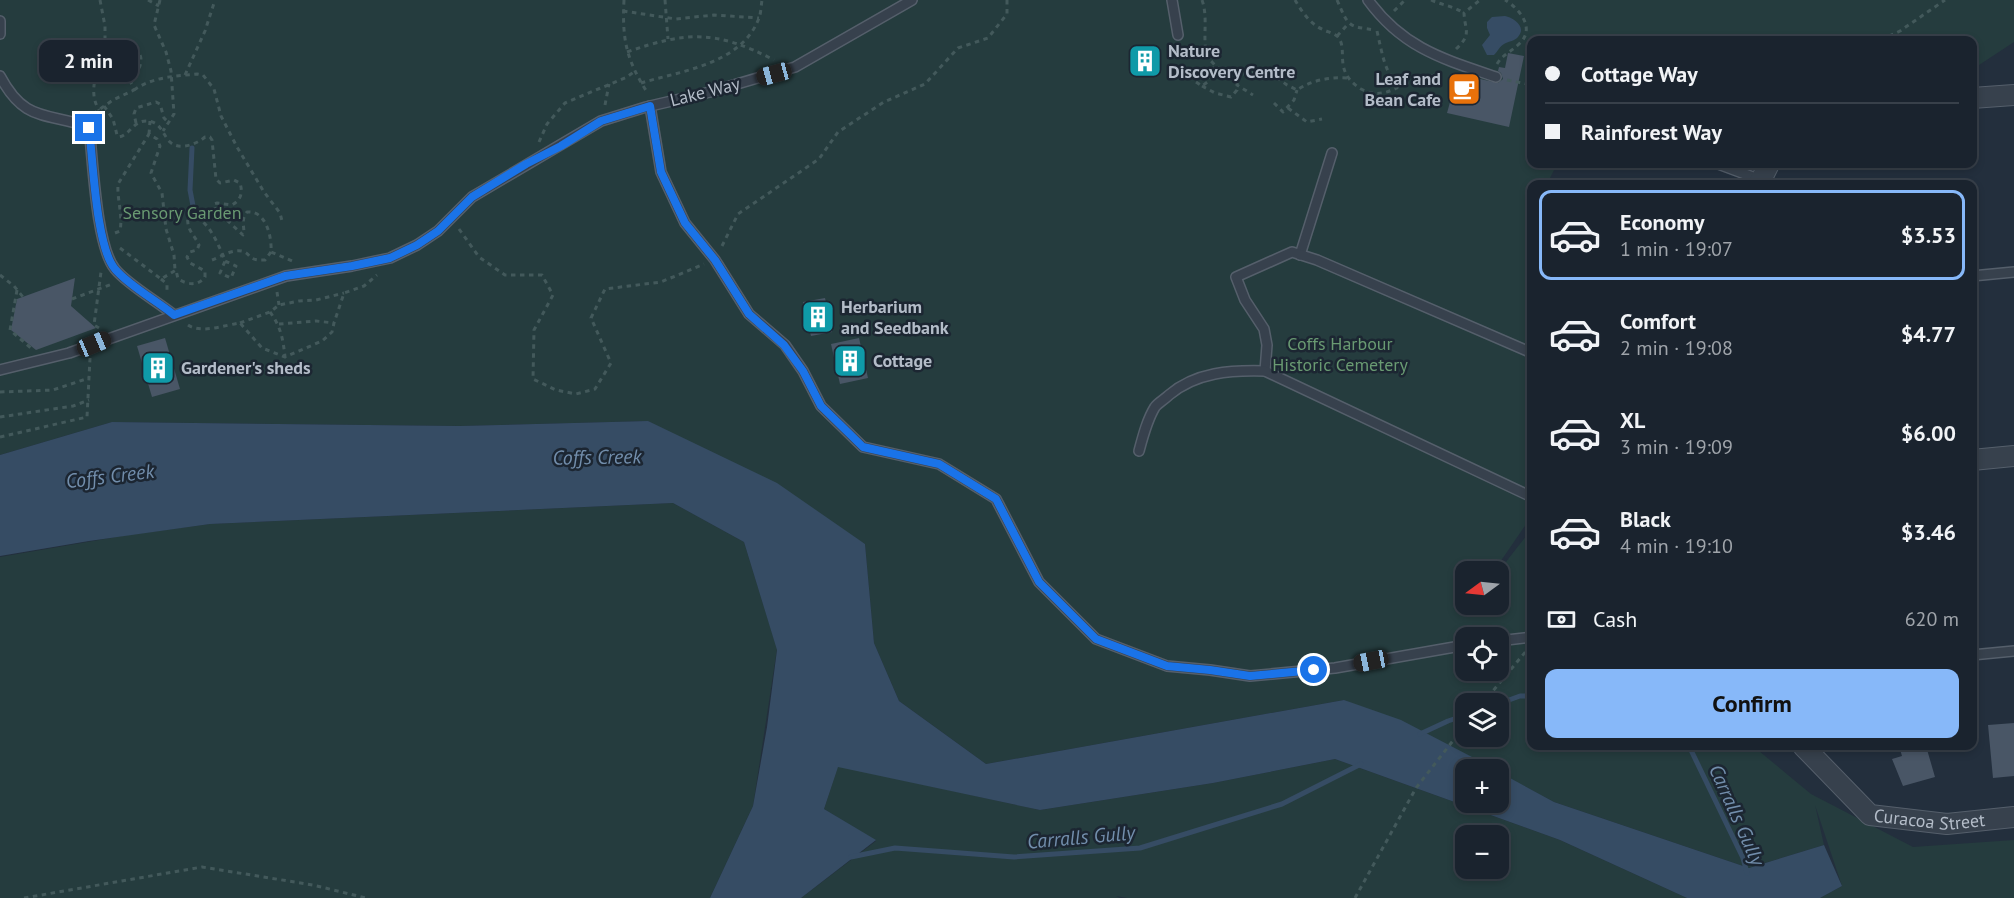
<!DOCTYPE html>
<html lang="en">
<head>
<meta charset="utf-8">
<style>
	body { margin:0; font-family:"PT Sans",sans-serif; background:#272f3a; color:#f1f3f6; height:100vh; display:flex; flex-direction:column; font-size:22px; white-space:nowrap }
	* { box-sizing:border-box; margin:0 }
	p { font-size:20px; color:#9fa4aa }
	.icon { flex:none; width:33px; height:33px; fill:none; stroke:currentColor; stroke-width:2; stroke-linecap:round; stroke-linejoin:round }
	.map { position:relative; flex:1; overflow:hidden }
	.panel { position:absolute; left:1527px; top:180px; width:450px; height:570px; display:flex; flex-direction:column; background:#1a232e; border-radius:12px; box-shadow:0 3px 9px #0003,0 0 0 2px #38404a }
	.panel>* { flex:none }
	.hud { position:absolute; left:1527px; top:36px; width:450px; height:132px; border-radius:12px; box-shadow:0 3px 9px #0003,0 0 0 2px #38404a; display:grid; align-content:center; height:132px; padding:0 18px; background:#1a232e }
	.needle { width:39px; rotate:255deg }
	.controls { position:absolute; left:1455px; top:561px; display:grid; gap:12px }
	.controls a { display:grid; place-items:center; width:54px; height:54px; border-radius:12px; background:#1a232e; box-shadow:0 3px 9px #0003,0 0 0 2px #38404a; font-size:30px }
	.end { position:absolute; width:27px; height:27px; margin:-14px; border:8px solid #1a73e8; background:#fff; box-shadow:0 0 0 3px #fff }
	.from { border-radius:50% }
	.bubble { position:absolute; height:42px; border-radius:12px; background:#1a232e; box-shadow:0 3px 9px #0003,0 0 0 2px #38404a; font-size:20px; font-weight:800; line-height:42px; text-align:center }
	.car { position:absolute; width:18px; height:36px; margin:-18px -9px; border-radius:8px; box-shadow:0 0 4px 2px #0007; background:linear-gradient(#222 24%,#8ab4d8 0 40%,#222 0 76%,#8ab4d8 0 86%,#222 0) }
	.hud b { display:flex; align-items:center; gap:21px; height:57px; font-size:22px }
	.hud b+b { border-top:2px solid #38404a }
	.hud i { width:15px; height:15px; background:#f1f3f6 }
	ul { padding:10px 0 0; list-style:none }
	li { display:flex; align-items:center; gap:18px; height:90px; margin:0 12px 9px; padding:0 6px; border:3px solid transparent; border-radius:12px }
	li div { flex:1 }
	li b { display:block; font-size:22px }
	li em { font-style:normal; font-weight:800 }
	li.on { border-color:#87b8f9 }
	li>.icon { width:54px; height:54px; stroke-width:1.5 }
	.pay { display:flex; align-items:center; gap:15px; height:66px; padding:0 18px; font-size:22px }
	.pay p { margin-inline-start:auto }
	.cta { display:flex; gap:12px; margin-top:auto; padding:12px 18px }
	.cta a { flex:1; height:69px; border-radius:12px; background:#87b8f9; color:#111; font-size:24px; font-weight:800; line-height:69px; text-align:center }
	.map>svg:first-child { display:block }
	.green { fill:#253c3e; fill-rule:evenodd }
	.water { fill:#364c64 }
	.lines { fill:none; stroke-linecap:round; stroke-linejoin:round }
	.stream { stroke:#364c64; stroke-width:5 }
	.building { fill:#495666 }
	.lane-casing { stroke:#555f6b; stroke-width:12 }
	.street-casing { stroke:#555f6b; stroke-width:22 }
	.path { stroke:#43595b; stroke-width:3; stroke-dasharray:4.5 4.5; stroke-linecap:butt }
	.lane { stroke:#37414d; stroke-width:9 }
	.street { stroke:#37414d; stroke-width:20 }
	.route { stroke:#1a73e8; stroke-width:8 }
	.labels { text-anchor:middle; stroke-width:5; stroke-linejoin:round; paint-order:stroke }
	.poi-label { font-size:18px; font-weight:bold; fill:#b3bcc8; stroke:#1c2632; text-anchor:start }
	.street-label { font-size:18px; fill:#b3bcc8; stroke:#1c2632 }
	.park-label { font-size:18px; fill:#699a72; stroke:#1c2632 }
	.water-label { font-size:20px; font-style:italic; fill:#728eac; stroke:#1c2632 }
</style>
</head>
<body>
<div class="map">
<svg width="2014" height="898" viewBox="0 0 2014 898">
	<rect width="100%" height="100%" fill="#232f3d"/>
	<g class="green">
		<path d="M0,0H2014V42L1973,69L1972,40H1588L1576,37L1575,40H1532V164H1557L1547,184H1532L1531,517L1494,571L1466,572V604H1498V572L1531,530L1532,746H1753L1811,794L1913,847L2014,840V898H1820L1842,886L1815,805L1824,845L1749,868L1554,802L1499,773L1498,770L1492,769L1344,700L986,764L899,701L874,643L865,544L648,421L459,426L112,422L0,455ZM1466,638H1498V670H1466ZM1466,704H1498V736H1466Z"/>
		<path d="M673,503L744,542L777,649L753,806L710,898H0V557L128,535L210,524Z"/>
		<path d="M1335,759L1560,840L1687,898H1127L1116,896L1120,898H801L876,841L824,809L838,766L1040,810L1213,783ZM1466,836H1498V868H1466Z"/>
	</g>
	<g class="water">
		<path d="M1505,16C1514,18 1527,27 1518,37C1515,41 1509,41 1504,44C1500,46 1498,51 1494,55H1487L1482,45L1490,35L1487,28V22L1492,17Z"/>
		<path d="M648,421L777,483L865,544L874,643L899,701L986,764L1344,700L1401,720L1495,769L1466,770V802H1498L1499,772L1554,802L1749,868L1824,845L1842,886L1820,898H1687L1560,840L1335,759L1213,783L1040,810L838,767L824,809L876,840L801,898H710L753,806L767,727L777,650L744,542L673,503L210,524L89,541L0,556V455L112,422L459,426Z"/>
	</g>
	<g class="lines">
		<g class="stream">
			<path d="M192,148L190,190L194,211"/>
			<path d="M1498,704L1520,696H1532"/>
			<path d="M1420,734L1448,721L1466,715"/>
			<path d="M1689,746L1743,858L1747,873"/>
			<path d="M851,857L895,848L1014,857L1140,848L1282,804L1361,764"/>
		</g>
	</g>
	<g class="building">
		<path d="M1148,46L1157,70L1141,75L1133,52Z"/>
		<path d="M1508,53L1524,56L1509,127L1447,113L1457,77L1475,81L1476,78L1498,83L1503,79L1501,73L1498,71L1499,67L1505,68Z"/>
		<path d="M75,278L71,306L96,328L36,350L11,330L17,299Z"/>
		<path d="M825,298L832,332L811,336L803,302Z"/>
		<path d="M165,338L180,389L152,397L137,346Z"/>
		<path d="M859,338L868,378L840,384L831,344Z"/>
		<path d="M2014,723V776L1993,778L1988,725Z"/>
		<path d="M1899,746H1926L1935,777L1903,786L1892,759L1902,756Z"/>
	</g>
	<g class="lines">
		<g class="lane-casing">
			<g id="lane">
				<path d="M1172,0L1178,35"/>
				<path d="M1368,0C1403,48 1443,59 1496,77"/>
				<path d="M0,21V34"/>
				<path d="M0,76C25,123 46,112 89,127C93,160 96,246 115,269C128,285 157,301 174,315"/>
				<path d="M650,106L661,172L685,223L715,260L749,314L785,345L803,371L821,406L863,447L939,464L996,499L1039,582L1096,639L1167,666L1210,670L1250,676L1335,668L1466,645"/>
				<path d="M1718,164L1761,180"/>
				<path d="M1300,255L1332,153"/>
				<path d="M1972,276L2014,272"/>
				<path d="M1532,353L1317,260L1292,252L1236,277L1245,300L1264,329L1267,345L1265,371L1532,497"/>
				<path d="M0,370L69,353L286,276L352,266L390,258L417,245L438,231L472,197L601,121L646,107L710,92L795,67L912,0"/>
				<path d="M1139,451C1143,436 1147,420 1155,407C1158,403 1165,399 1169,395C1196,372 1231,370 1265,371"/>
				<path d="M1498,641L1532,637"/>
				<path d="M1972,655L2014,651"/>
			</g>
		</g>
		<g class="street-casing">
			<g id="street">
				<path d="M1972,98L2014,95"/>
				<path d="M1759,184L1769,164"/>
				<path d="M1972,460L2014,456"/>
				<path id="s1" d="M1803,746L1870,815L1947,824L2014,817"/>
			</g>
		</g>
		<g class="path">
			<path d="M100,0L105,26V39"/>
			<path d="M148,0L159,6"/>
			<path d="M160,0L154,25L166,52L171,71L174,114L163,131"/>
			<path d="M624,0C622,39 626,59 647,92"/>
			<path d="M665,0L668,39"/>
			<path d="M1202,0C1208,17 1203,34 1206,52C1206,56 1210,60 1213,63C1226,79 1248,74 1266,70L1287,85L1297,90C1312,80 1329,77 1347,78"/>
			<path d="M1295,0C1302,12 1311,25 1324,30C1328,32 1333,33 1337,36C1350,49 1331,70 1361,89C1374,96 1384,94 1397,88L1398,82"/>
			<path d="M1337,0C1349,27 1347,26 1375,30"/>
			<path d="M1431,0C1442,5 1453,6 1464,13"/>
			<path d="M623,11L676,19L714,15L759,18"/>
			<path d="M1394,11L1405,0"/>
			<path d="M1377,31C1387,76 1389,98 1440,72"/>
			<path d="M1337,36L1349,23"/>
			<path d="M1881,40L1900,31L1945,0"/>
			<path d="M1456,49C1472,34 1465,31 1464,13L1480,0"/>
			<path d="M627,52C687,31 716,30 774,60"/>
			<path d="M1497,64C1503,54 1511,52 1519,44C1536,29 1520,9 1505,0"/>
			<path d="M1238,74L1237,85L1253,95"/>
			<path d="M185,75L205,31L215,0"/>
			<path d="M1507,80L1532,85"/>
			<path d="M1196,82L1202,86L1209,81V74L1215,66"/>
			<path d="M641,83C681,71 742,64 759,18C761,13 761,6 762,0"/>
			<path d="M1202,86L1215,93L1231,97L1237,90V85"/>
			<path d="M134,90C152,77 176,76 197,74L203,75L214,89L221,116L237,147L264,192L280,213L282,221"/>
			<path d="M1274,103L1283,112L1294,100L1297,90"/>
			<path d="M605,105L609,84"/>
			<path d="M104,106L113,119L117,135L119,137C130,135 133,121 146,121C161,121 162,134 170,142C179,151 197,144 205,137H210L212,140L216,179L220,183L234,180L240,183C243,193 241,200 232,205L217,203L214,204L215,209L243,235L244,234C244,225 241,219 247,212C266,210 272,237 271,252L292,261"/>
			<path d="M1288,108L1307,122L1322,119"/>
			<path d="M93,114L113,100L134,90L131,83C134,76 141,68 141,60C141,45 117,40 105,39C103,63 85,87 99,110"/>
			<path d="M136,123L134,114L136,108L156,102L160,104L164,118L169,123"/>
			<path d="M149,134L150,121"/>
			<path d="M539,142L547,124L565,103L627,77L635,71"/>
			<path d="M1714,184L1717,176"/>
			<path d="M459,229L479,257L505,275H542L553,295L534,330L533,379L556,390L576,394L595,389L611,363L591,318L605,289L661,282L704,264"/>
			<path d="M115,233L120,231C123,215 117,200 118,184L149,134L157,139L160,146L151,173L162,193L166,229L174,255L175,270"/>
			<path d="M722,246L738,214L819,159L838,132L884,102L925,84L958,48L988,38L1007,14V0"/>
			<path d="M120,248L161,279L176,270L178,279C188,285 198,286 205,277V271L190,263L187,257L190,252L197,250L199,245C194,234 186,230 188,216L193,214C210,224 218,243 225,261L220,273L231,278L236,266L225,261"/>
			<path d="M212,260C220,257 232,249 242,251C252,254 247,261 265,260L271,252"/>
			<path d="M0,275L14,286L23,297"/>
			<path d="M161,279L167,284V292"/>
			<path d="M17,290L10,330L32,349"/>
			<path d="M277,292L279,305"/>
			<path d="M72,299L112,284"/>
			<path d="M270,312C281,327 283,339 285,357"/>
			<path d="M240,323L270,312L279,305L299,301L316,300L344,293"/>
			<path d="M279,324L316,321L334,323"/>
			<path d="M188,325C201,334 225,325 240,323L262,348L285,357L322,341L332,332L334,323L344,293L364,286L377,275"/>
			<path d="M99,328L94,325L101,272"/>
			<path d="M0,392L53,390L89,378"/>
			<path d="M0,417L73,406L89,400"/>
			<path d="M0,437L87,417L90,358"/>
			<path d="M1482,704L1527,650"/>
			<path d="M24,898L202,867L313,885L366,898"/>
			<path d="M1355,898L1416,788L1466,724"/>
		</g>
		<use href="#lane" class="lane"/>
		<use href="#street" class="street"/>
	</g>
	<g class="lines">
		<path class="route" d="M89,128C93,160 96,247 115,269C128,285 157,301 174,315L285,276L352,266L390,258L417,245L438,231L472,197L526,164L561,146L601,121L650,106L661,172L685,223L715,260L749,314L784,345L803,371L821,406L863,447L939,464L996,499L1039,582L1096,639L1167,666L1210,670L1250,676L1314,670"/>
	</g>
	<defs>
		<g id="building-square" transform="scale(1.725)"><rect x="-9" y="-9" width="18" height="18" rx="4" fill="#0f9aa8" stroke="#1c2632"/><path d="M-4-6H4V6H1V3H-1V6H-4ZM-2.5-4.3h1.7v1.8h-1.7ZM.8-4.3h1.7v1.8H.8ZM-2.5-1h1.7V.8h-1.7ZM.8-1h1.7V.8H.8Z" fill="#fff"/></g>
		<g id="cafe-square" transform="scale(1.725)"><rect x="-9" y="-9" width="18" height="18" rx="4" fill="#e8710a" stroke="#1c2632"/><path d="M-5.5-4.5H6V0H3Q3 3.5 0 3.5H-2.5Q-5.5 3.5-5.5 0ZM3-3.2v2h1.7v-2ZM-6 4.5H4V6H-6Z" fill="#fff"/></g>
	</defs>
	<g fill-rule="evenodd">
		<use href="#building-square" x="1145" y="61"/>
		<use href="#cafe-square" x="1464" y="89"/>
		<use href="#building-square" x="818" y="317"/>
		<use href="#building-square" x="850" y="361"/>
		<use href="#building-square" x="158" y="368"/>
	</g>
	<g class="labels">
		<g class="poi-label">
			<text x="1168" y="57">Nature<tspan x="1168" dy="21">Discovery Centre</tspan></text>
			<text x="1441" y="85" text-anchor="end">Leaf and<tspan x="1441" dy="21">Bean Cafe</tspan></text>
			<text x="841" y="313">Herbarium<tspan x="841" dy="21">and Seedbank</tspan></text>
			<text x="873" y="367">Cottage</text>
			<text x="181" y="374">Gardener's sheds</text>
		</g>
		<g class="street-label">
			<text transform="translate(705 92) rotate(-14)" y="6">Lake Way</text>
			<text dy="6" stroke="none"><textPath href="#s1" startOffset="156">Curacoa Street</textPath></text>
		</g>
		<g class="park-label">
			<text x="182" y="219">Sensory Garden</text>
			<text x="1340" y="350">Coffs Harbour<tspan x="1340" dy="21">Historic Cemetery</tspan></text>
		</g>
		<g class="water-label">
			<text transform="translate(597 457) rotate(-1)" y="7">Coffs Creek</text>
			<text transform="translate(110 476) rotate(-7)" y="7">Coffs Creek</text>
			<text transform="translate(1737 815) rotate(66)" y="7">Carralls Gully</text>
			<text transform="translate(1081 837) rotate(-5)" y="7">Carralls Gully</text>
		</g>
	</g>
</svg>
<div class="controls">
<a><svg class="needle" viewBox="-14 -14 28 28"><path d="M0-13l5 13h-10z" fill="#e53935"/><path d="M0 13l5-13h-10z" fill="#9fa4aa"/></svg></a>
<a><svg class="icon" aria-label="locate" viewBox="0 0 24 24"><circle cx="12" cy="12" r="6"/><path d="M12 2v4M12 18v4M2 12h4M18 12h4"/></svg></a>
<a><svg class="icon" aria-label="layers" viewBox="0 0 24 24"><path d="M12 4l9 5-9 5-9-5zM3 14l9 5 9-5"/></svg></a>
<a>+</a>
<a>−</a>
</div>
<i class="end from" style="left:1314px;top:670px"></i>
<i class="end" style="left:89px;top:128px"></i>
<div class="bubble" style="left:39px;top:40px;width:99px">2 min</div>
<i class="car" style="left:774px;top:74px;rotate:255deg"></i>
<i class="car" style="left:94px;top:344px;rotate:67deg"></i>
<i class="car" style="left:1371px;top:661px;rotate:259deg"></i>
<div class="hud">
<b><i class="from"></i>Cottage Way</b>
<b><i></i>Rainforest Way</b>
</div>
<section class="panel">
<ul>
<li class="on"><svg class="icon" aria-label="car" viewBox="0 0 24 24"><path d="M5 17H2v-5l4-1 3-4h7l3 4 3 1v5h-3M9 17h6M6 11h13"/><circle cx="7" cy="17" r="2"/><circle cx="17" cy="17" r="2"/></svg><div><b>Economy</b><p>1 min · 19:07</p></div><em>$3.53</em></li>
<li><svg class="icon" aria-label="car" viewBox="0 0 24 24"><path d="M5 17H2v-5l4-1 3-4h7l3 4 3 1v5h-3M9 17h6M6 11h13"/><circle cx="7" cy="17" r="2"/><circle cx="17" cy="17" r="2"/></svg><div><b>Comfort</b><p>2 min · 19:08</p></div><em>$4.77</em></li>
<li><svg class="icon" aria-label="car" viewBox="0 0 24 24"><path d="M5 17H2v-5l4-1 3-4h7l3 4 3 1v5h-3M9 17h6M6 11h13"/><circle cx="7" cy="17" r="2"/><circle cx="17" cy="17" r="2"/></svg><div><b>XL</b><p>3 min · 19:09</p></div><em>$6.00</em></li>
<li><svg class="icon" aria-label="car" viewBox="0 0 24 24"><path d="M5 17H2v-5l4-1 3-4h7l3 4 3 1v5h-3M9 17h6M6 11h13"/><circle cx="7" cy="17" r="2"/><circle cx="17" cy="17" r="2"/></svg><div><b>Black</b><p>4 min · 19:10</p></div><em>$3.46</em></li>
</ul>
<div class="pay"><svg class="icon" aria-label="cash" viewBox="0 0 24 24"><path d="M3 7h18v10H3z"/><circle cx="12" cy="12" r="2"/></svg>Cash<p>620 m</p></div>
<div class="cta"><a>Confirm</a></div>
</section>
</div>
</body>
</html>
